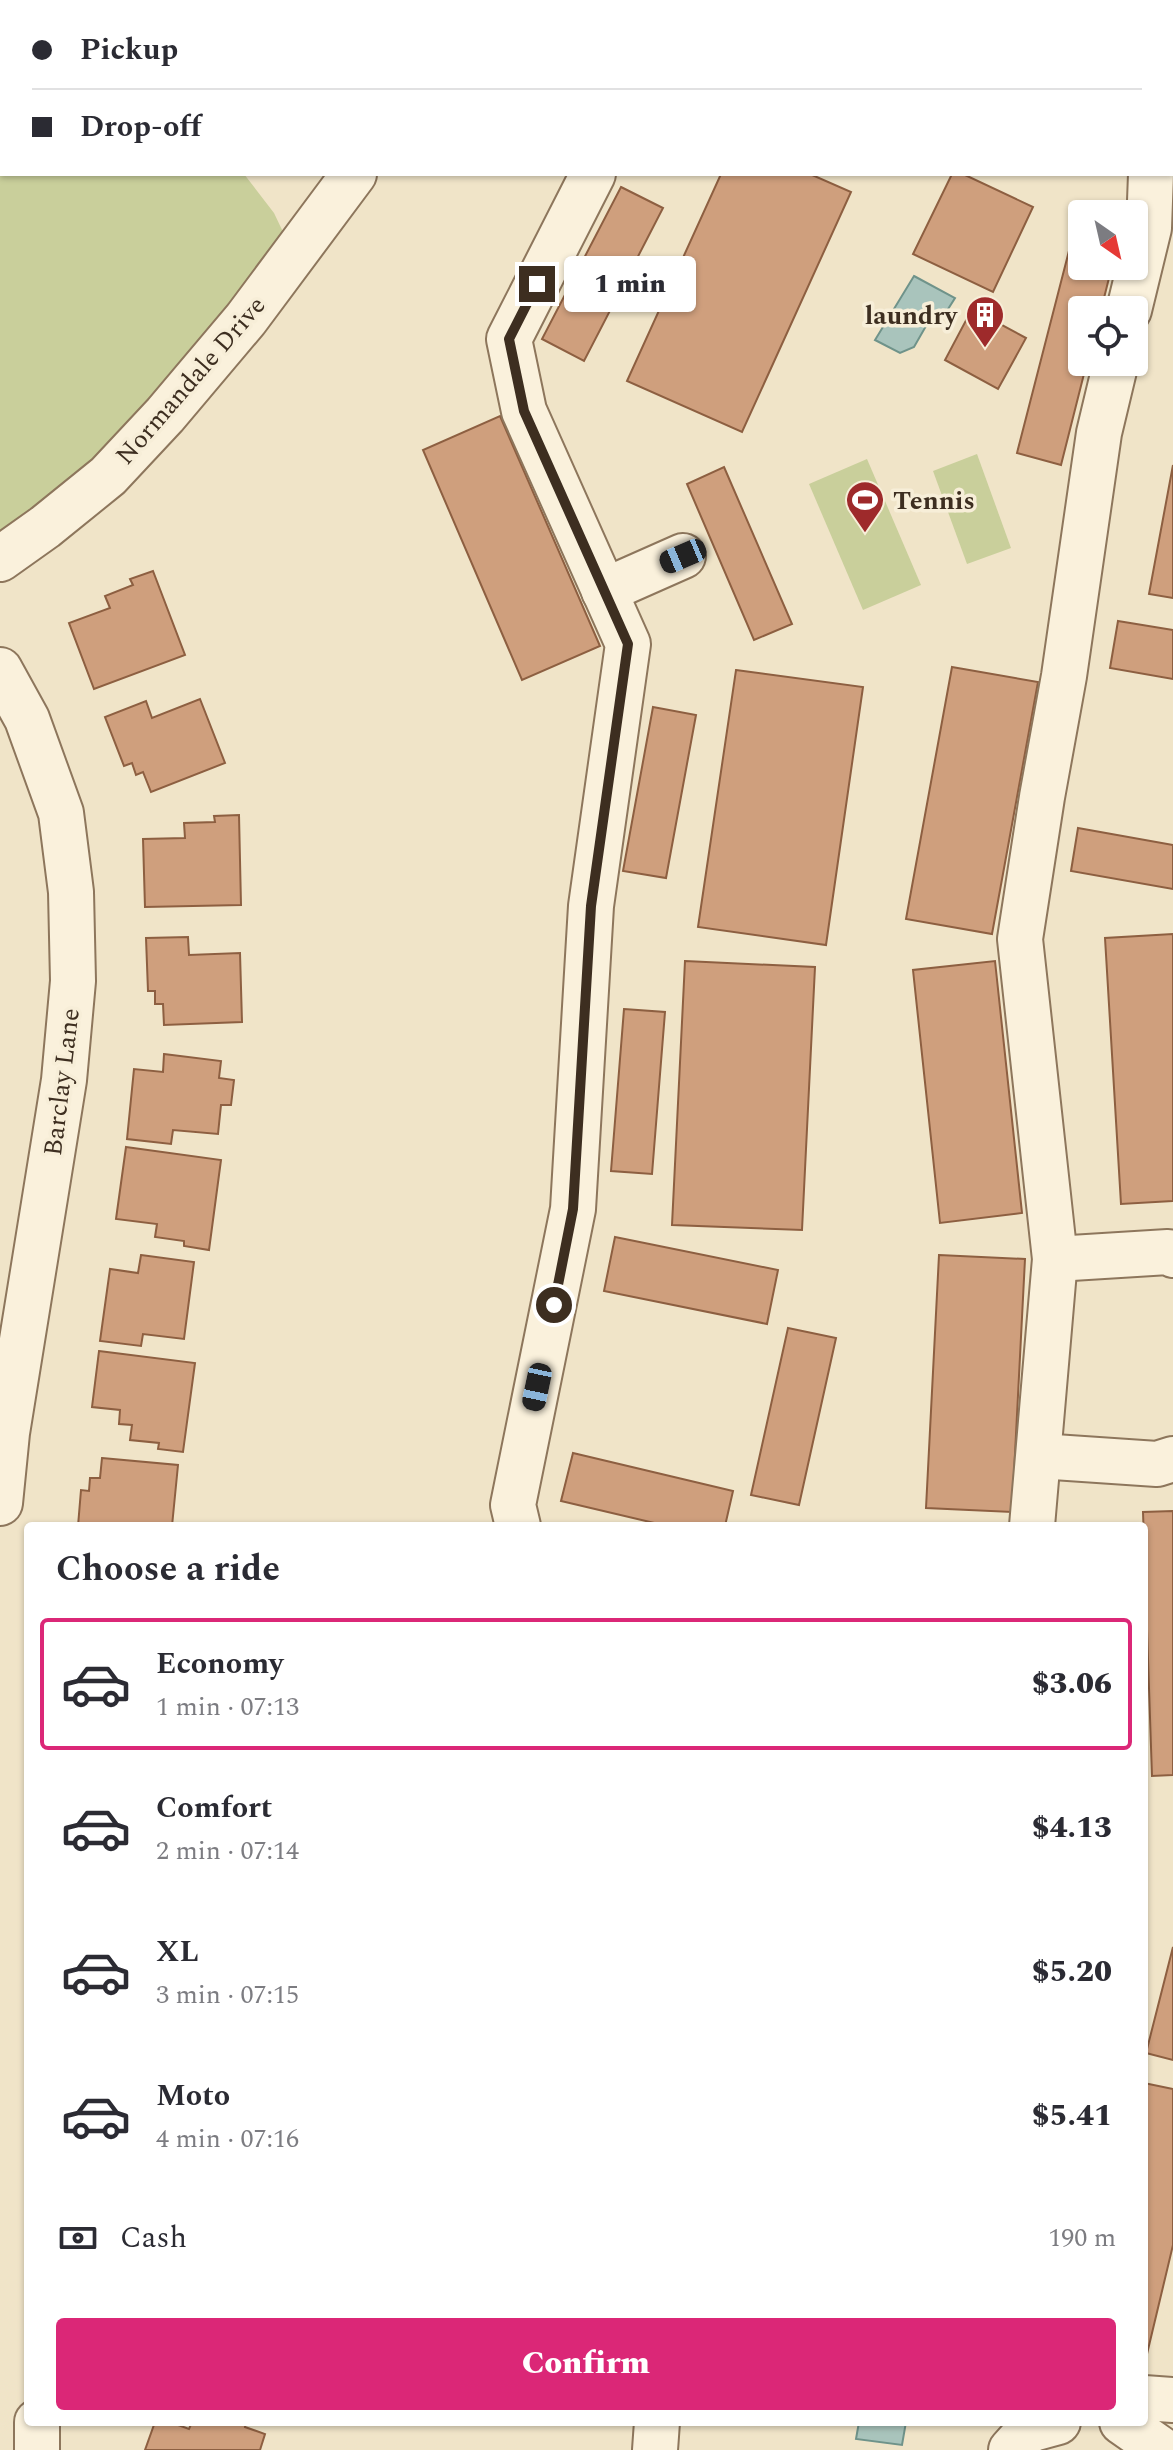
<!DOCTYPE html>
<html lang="en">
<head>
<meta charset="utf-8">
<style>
	body { margin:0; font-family:Spectral,serif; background:#f2f2f3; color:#2b2b33; height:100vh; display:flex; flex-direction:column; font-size:30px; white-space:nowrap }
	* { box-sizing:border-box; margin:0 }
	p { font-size:26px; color:#7c7c81 }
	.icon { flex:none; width:44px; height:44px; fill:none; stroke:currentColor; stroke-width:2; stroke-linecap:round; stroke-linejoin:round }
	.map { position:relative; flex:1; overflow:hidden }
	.panel { position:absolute; left:24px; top:1522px; width:1124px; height:904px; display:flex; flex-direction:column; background:#fff; border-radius:8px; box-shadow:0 2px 6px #0004 }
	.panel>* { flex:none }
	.banner { position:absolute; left:0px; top:0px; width:1174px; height:176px; box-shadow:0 2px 6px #0004; display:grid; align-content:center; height:176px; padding:0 32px; background:#fff }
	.needle { width:52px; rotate:146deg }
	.fabs { position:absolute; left:1068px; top:200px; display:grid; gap:16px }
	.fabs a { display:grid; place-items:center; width:80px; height:80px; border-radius:8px; background:#fff; box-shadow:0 2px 6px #0004; font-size:40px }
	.end { position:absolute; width:36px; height:36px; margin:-18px; border:10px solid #3d2e20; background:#fff; box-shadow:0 0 0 4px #fff }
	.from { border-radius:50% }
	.bubble { position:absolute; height:56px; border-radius:8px; background:#fff; box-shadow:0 2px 6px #0004; font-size:26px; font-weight:800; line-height:56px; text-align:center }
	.car { position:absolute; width:24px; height:48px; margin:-24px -12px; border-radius:10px; box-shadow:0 0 6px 2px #0007; background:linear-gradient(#222 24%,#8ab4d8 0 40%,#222 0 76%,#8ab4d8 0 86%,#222 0) }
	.banner b { display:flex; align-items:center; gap:28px; height:76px; font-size:30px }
	.banner b+b { border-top:2px solid #e1e1e2 }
	.banner i { width:20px; height:20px; background:#2b2b33 }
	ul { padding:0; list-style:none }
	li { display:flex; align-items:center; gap:24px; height:132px; margin:0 16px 12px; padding:0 16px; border:4px solid transparent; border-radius:8px }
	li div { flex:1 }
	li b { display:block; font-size:30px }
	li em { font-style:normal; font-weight:800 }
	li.active { border-color:#db2777 }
	li>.icon { width:72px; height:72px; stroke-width:1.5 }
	h2 { padding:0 32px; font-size:36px; line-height:96px }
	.pay { display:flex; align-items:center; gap:20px; height:88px; padding:0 32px; font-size:30px }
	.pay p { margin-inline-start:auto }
	.action { display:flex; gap:16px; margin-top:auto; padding:16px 32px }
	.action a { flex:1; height:92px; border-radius:8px; background:#db2777; color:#fff; font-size:32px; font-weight:800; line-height:92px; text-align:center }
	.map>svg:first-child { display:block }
	.green { fill:#c9cf9b }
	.water { fill:#a9c4bc; stroke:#6f938a; stroke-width:2 }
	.building { fill:#cf9f7d; stroke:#8d5f41; stroke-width:2 }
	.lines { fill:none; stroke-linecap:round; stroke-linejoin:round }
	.minor-casing { stroke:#8d765c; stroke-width:48 }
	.minor { stroke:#faf1dc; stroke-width:44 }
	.route { stroke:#3d2e20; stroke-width:10 }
	.labels { text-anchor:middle; stroke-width:7; stroke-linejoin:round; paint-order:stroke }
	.poi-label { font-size:26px; font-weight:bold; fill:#3d2e20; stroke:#f7eed8; text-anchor:end }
	.street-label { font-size:26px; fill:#3d2e20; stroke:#f7eed8 }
</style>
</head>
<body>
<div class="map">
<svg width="1173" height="2450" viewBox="0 0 1173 2450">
	<rect width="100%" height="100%" fill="#f0e4c8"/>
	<g class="green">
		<path d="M0,0L168,2H2V174H244L274,213L294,255L0,556Z"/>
		<path d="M977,454L1011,548L967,564L933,471Z"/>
		<path d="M867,459L921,585L863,610L809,484Z"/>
	</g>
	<g class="water">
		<path d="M914,276L955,298L943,317L934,312L914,347L900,353L875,340Z"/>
		<path d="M859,2422H906L902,2445L856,2439Z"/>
	</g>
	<g class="building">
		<path d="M653,0H739L652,2Z"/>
		<rect x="1088" y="0" width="45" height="2"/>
		<path d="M721,174H810L851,192L742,432L627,381Z"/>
		<path d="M952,174H963L1033,207L993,292L913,254Z"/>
		<path d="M621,187L663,208L584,361L542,339Z"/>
		<path d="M1080,208L1103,214H1082V266H1112L1101,310H1082V362H1087L1061,465L1017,453Z"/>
		<path d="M972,309L1026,338L998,389L945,360Z"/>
		<path d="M500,416L600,646L522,680L423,450Z"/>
		<path d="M1173,465V598L1149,594Z"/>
		<path d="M724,467L792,624L754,640L687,484Z"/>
		<path d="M153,571L185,655L94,689L69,623L110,608L105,596L133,585L130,579Z"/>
		<path d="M1118,621L1173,630V679L1110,668Z"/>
		<path d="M952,667L1038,682L992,934L906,919Z"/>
		<path d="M736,670L863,687L826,945L698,927Z"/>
		<path d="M200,699L225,763L151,792L143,772L136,775L132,763L124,766L105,717L146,701L152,718Z"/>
		<path d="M653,707L696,715L666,878L623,871Z"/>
		<path d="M239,815L241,905L145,907L143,839L185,838L184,823L215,822L214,816Z"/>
		<path d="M1078,828L1173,845V889L1071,871Z"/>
		<path d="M1173,934V1201L1121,1204L1105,938Z"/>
		<path d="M188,937L189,955L240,953L242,1022L164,1025L163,1004H155V991H148L146,938Z"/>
		<path d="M685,961L815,967L802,1230L672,1225Z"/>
		<path d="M995,961L1022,1213L940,1223L913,970Z"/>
		<path d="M624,1009L665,1012L652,1174L611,1171Z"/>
		<path d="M164,1054L221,1061L219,1078L234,1080L231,1105H221L218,1134L173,1130L171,1144L127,1139L134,1069L163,1072Z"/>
		<path d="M126,1147L221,1160L209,1250L184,1246V1241L155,1237L157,1224L116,1219Z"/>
		<path d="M615,1237L778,1270L767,1324L604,1291Z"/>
		<path d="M141,1255L194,1262L184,1339L143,1334L141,1346L100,1341L110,1269L138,1273Z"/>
		<path d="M939,1255L1025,1259L1012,1512L926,1508Z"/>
		<path d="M788,1328L836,1338L799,1505L751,1495Z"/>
		<path d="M99,1351L195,1363L183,1452L158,1449L159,1443L130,1440L132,1425L119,1424L120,1410L92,1407Z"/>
		<path d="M573,1453L733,1491L725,1526H667L561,1501Z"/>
		<path d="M102,1458L178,1465L172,1526H78L81,1490L89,1491L90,1478H100Z"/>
		<path d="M1173,1511V1775L1152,1776L1143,1512Z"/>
		<path d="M1173,1947V2060L1146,2053Z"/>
		<path d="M1144,2083L1173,2089V2245L1147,2354L1144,2353Z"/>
		<path d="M155,2422H170L189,2429L192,2422H246L245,2427L265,2434L260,2450H145Z"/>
	</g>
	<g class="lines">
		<g class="minor-casing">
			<g id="minor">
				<path d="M340,0L342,2"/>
				<path d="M965,0V2"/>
				<path d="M485,2L486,0"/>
				<path d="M1158,2V0"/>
				<path d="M1129,310L1149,228L1151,174"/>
				<path d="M0,559L45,527L108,476L165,415L246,319L354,174"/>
				<path d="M604,591L683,556"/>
				<path d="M0,670L27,719L61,813L71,892L73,981L64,1080L7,1433L0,1503"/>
				<path d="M1055,1259L1168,1252L1173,1255"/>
				<path d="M1039,1456L1157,1464L1173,1459"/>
				<path d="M518,1526L513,1505L573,1209L591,906L628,644L524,411L509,339L593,174"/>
				<path d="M1032,1526L1055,1259L1020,939L1042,797L1064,676L1099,433L1116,362"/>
				<path d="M1144,2398L1173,2400"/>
				<path d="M1122,2422L1162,2450"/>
				<path d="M37,2450V2422"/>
				<path d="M655,2450L657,2422"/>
				<path d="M1011,2450L1029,2430L1058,2422"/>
			</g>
		</g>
		<use href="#minor" class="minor"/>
	</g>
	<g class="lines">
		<path class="route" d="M537,284L509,339L524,411L628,644L591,906L573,1209L554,1305"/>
	</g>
	<defs>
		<g id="building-pin" transform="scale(2)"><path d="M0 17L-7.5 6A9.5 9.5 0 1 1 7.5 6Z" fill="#9e2a2b" stroke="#f7eed8"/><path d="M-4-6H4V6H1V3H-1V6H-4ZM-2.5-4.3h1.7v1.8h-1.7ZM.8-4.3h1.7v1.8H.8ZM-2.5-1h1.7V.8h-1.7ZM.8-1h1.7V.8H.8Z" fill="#fff"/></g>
		<g id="stadium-pin" transform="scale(2)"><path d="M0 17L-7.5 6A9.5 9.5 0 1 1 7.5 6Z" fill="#9e2a2b" stroke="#f7eed8"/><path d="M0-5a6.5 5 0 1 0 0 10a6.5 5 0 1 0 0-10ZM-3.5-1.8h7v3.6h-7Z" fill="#fff"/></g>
	</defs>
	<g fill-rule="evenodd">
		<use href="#building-pin" x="985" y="315"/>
		<use href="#stadium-pin" x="865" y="500"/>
	</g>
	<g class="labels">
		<g class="poi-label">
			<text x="957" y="324">laundry</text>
			<text x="893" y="509" text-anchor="start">Tennis</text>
		</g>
		<g class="street-label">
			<text transform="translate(190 380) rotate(-49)" y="9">Normandale Drive</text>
			<text transform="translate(61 1082) rotate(-83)" y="9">Barclay Lane</text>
		</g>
	</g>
</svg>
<div class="fabs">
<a><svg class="needle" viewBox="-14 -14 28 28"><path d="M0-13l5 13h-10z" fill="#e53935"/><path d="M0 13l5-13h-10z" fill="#7c7c81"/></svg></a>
<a><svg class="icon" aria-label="locate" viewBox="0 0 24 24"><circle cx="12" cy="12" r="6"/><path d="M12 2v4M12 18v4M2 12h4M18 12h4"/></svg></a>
</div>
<i class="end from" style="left:554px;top:1305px"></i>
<i class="end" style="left:537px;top:284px"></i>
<div class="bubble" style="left:564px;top:256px;width:132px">1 min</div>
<i class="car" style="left:683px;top:556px;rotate:247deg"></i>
<i class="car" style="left:537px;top:1387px;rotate:192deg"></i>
<div class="banner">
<b><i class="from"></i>Pickup</b>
<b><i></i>Drop-off</b>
</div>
<section class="panel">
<h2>Choose a ride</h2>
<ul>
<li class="active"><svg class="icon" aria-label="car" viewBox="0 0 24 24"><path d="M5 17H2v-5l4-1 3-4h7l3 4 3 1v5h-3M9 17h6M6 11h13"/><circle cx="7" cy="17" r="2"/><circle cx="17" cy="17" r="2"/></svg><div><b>Economy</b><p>1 min · 07:13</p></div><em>$3.06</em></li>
<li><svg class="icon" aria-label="car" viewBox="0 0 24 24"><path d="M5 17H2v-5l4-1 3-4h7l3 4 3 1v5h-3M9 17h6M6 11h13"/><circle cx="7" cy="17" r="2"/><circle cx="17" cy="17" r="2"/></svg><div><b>Comfort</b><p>2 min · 07:14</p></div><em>$4.13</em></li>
<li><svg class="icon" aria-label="car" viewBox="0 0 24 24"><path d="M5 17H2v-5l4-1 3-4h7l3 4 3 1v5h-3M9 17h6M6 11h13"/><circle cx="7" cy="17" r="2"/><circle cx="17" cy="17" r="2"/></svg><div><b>XL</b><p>3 min · 07:15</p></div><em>$5.20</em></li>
<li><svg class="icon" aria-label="car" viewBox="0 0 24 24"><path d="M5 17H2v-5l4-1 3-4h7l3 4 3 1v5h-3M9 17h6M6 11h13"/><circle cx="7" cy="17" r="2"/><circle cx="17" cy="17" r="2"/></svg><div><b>Moto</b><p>4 min · 07:16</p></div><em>$5.41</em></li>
</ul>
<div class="pay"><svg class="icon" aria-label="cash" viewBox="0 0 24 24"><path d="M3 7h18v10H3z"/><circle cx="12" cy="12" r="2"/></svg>Cash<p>190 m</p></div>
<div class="action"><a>Confirm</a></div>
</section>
</div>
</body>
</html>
